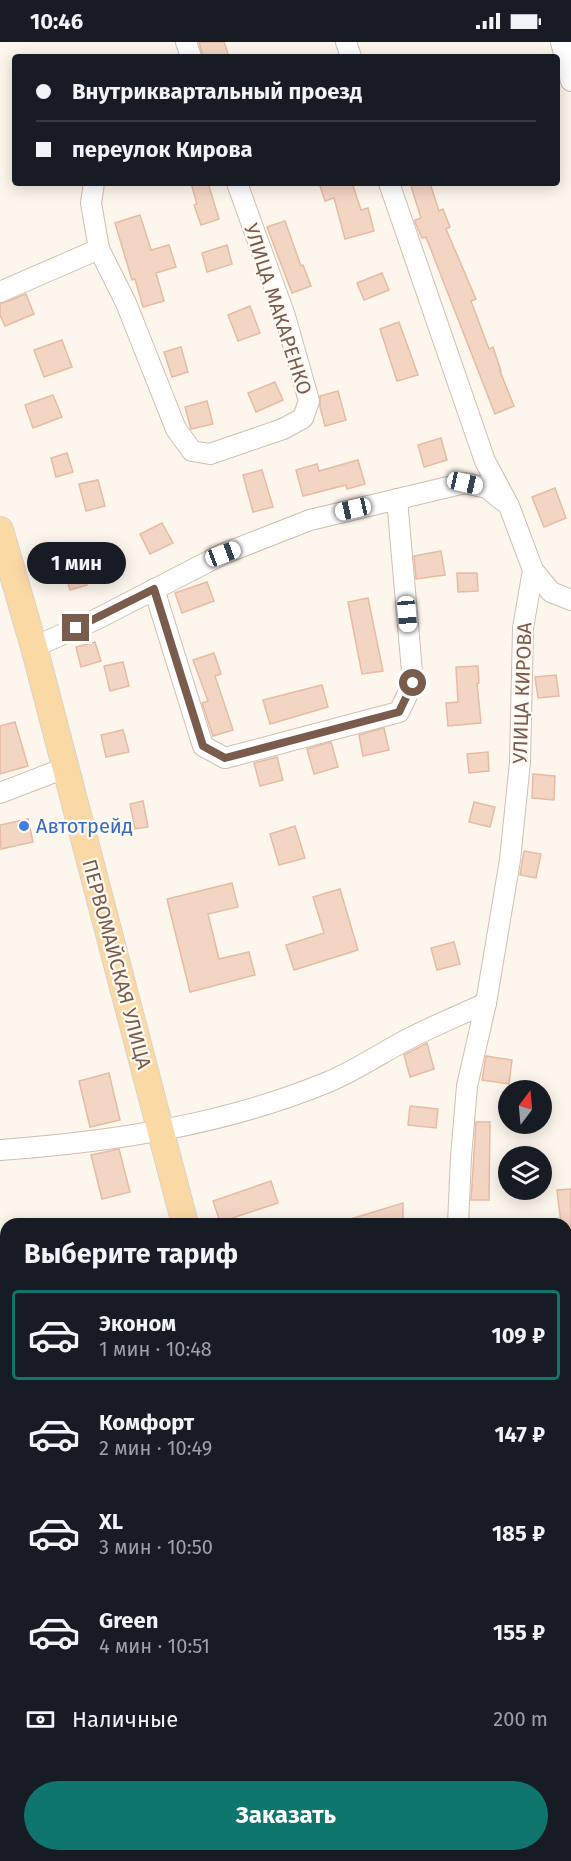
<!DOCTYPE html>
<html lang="ru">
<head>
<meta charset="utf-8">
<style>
	body { margin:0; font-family:"Fira Sans",sans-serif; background:#242831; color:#f1f3f6; height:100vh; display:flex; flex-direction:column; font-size:22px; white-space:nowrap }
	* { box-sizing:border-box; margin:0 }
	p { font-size:20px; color:#9ea1a6 }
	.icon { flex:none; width:33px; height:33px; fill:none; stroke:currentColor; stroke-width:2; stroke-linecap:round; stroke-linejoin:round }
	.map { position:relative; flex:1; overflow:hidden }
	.details { position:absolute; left:0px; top:1176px; width:572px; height:644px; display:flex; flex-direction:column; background:#171b24; border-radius:18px 18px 0 0; box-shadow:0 3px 15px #0003 }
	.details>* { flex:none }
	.guide { position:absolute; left:12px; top:12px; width:548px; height:132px; border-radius:6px; box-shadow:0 3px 15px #0003; display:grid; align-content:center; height:132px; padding:0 24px; background:#171b24 }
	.needle { width:39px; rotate:16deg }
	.fabs { position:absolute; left:498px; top:1038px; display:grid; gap:12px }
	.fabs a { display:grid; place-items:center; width:54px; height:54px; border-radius:50%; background:#171b24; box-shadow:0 3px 15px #0003; font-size:30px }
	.end { position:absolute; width:27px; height:27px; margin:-14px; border:8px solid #7a5c4d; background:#fff; box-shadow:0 0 0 3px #fff }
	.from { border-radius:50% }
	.bubble { position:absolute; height:42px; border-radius:21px; background:#171b24; box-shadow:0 3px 15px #0003; font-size:20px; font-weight:700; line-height:42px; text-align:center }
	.car { position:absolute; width:18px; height:36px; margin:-18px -9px; border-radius:8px; box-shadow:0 0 4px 2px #0007; background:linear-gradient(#fff 24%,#345 0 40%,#fff 0 76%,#345 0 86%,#fff 0) }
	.guide b { display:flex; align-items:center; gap:21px; height:57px; font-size:22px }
	.guide b+b { border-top:2px solid #363941 }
	.guide i { width:15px; height:15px; background:#f1f3f6 }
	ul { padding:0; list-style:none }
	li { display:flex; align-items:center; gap:18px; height:90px; margin:0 12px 9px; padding:0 12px; border:3px solid transparent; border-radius:6px }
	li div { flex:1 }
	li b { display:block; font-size:22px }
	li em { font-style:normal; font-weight:700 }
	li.active { border-color:#0f766e }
	li>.icon { width:54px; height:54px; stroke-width:1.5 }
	h2 { padding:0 24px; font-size:27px; line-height:72px }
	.pay { display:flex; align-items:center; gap:15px; height:66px; padding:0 24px; font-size:22px }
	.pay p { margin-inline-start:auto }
	.cta { display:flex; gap:12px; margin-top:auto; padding:12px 24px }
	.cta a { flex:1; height:69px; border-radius:36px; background:#0f766e; color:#fff; font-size:24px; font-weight:700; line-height:69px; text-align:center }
	.status { display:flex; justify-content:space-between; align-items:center; height:42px; padding:0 30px; background:#171b24; direction:ltr }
	.status svg { height:16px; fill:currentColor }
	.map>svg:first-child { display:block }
	.building { fill:#f3d5c3; stroke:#e6bba3; stroke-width:1.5 }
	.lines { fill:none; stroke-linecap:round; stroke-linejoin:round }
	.minor-casing { stroke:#d1beb0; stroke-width:22 }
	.major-casing { stroke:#dad1cd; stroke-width:28 }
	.minor { stroke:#fff; stroke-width:20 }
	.major { stroke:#fbd9a5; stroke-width:26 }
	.route { stroke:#7a5c4d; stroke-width:8 }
	.shop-dot { fill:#3f7fe0; stroke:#fffaf3; stroke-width:2 }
	.labels { text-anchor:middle; stroke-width:4.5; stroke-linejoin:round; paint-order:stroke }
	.street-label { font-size:20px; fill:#7a5c4d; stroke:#fffaf3 }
	.shop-label { font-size:20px; fill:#366cbe; stroke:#fffaf3; text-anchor:start }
</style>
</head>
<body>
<div class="status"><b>10:46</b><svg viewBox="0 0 49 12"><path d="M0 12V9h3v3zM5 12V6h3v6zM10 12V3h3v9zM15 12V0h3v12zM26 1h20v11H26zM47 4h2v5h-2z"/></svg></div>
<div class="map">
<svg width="571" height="1819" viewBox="0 0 571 1819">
	<rect width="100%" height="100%" fill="#fdf6ec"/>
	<g class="building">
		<path d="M199,0H224L229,15H203Z"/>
		<path d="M191,141H208L219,177L201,183L194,163L197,162Z"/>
		<path d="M319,141H352L361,168L368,166L374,189L345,197L334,156L325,159Z"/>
		<path d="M410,141H430L439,169L443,167L450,185L446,187L476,257L471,259L489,307L493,305L501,329H500L514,364L495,372L426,195L422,196L415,180V178L421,176Z"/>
		<path d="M140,173L151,208L169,203L176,225L156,231L164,259L143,265L135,237L132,238L115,181Z"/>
		<path d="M285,179L301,224L303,223L311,244L292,251L267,185Z"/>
		<path d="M227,203L232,222L207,230L202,211Z"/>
		<path d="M382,231L389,248L364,258L357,241Z"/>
		<path d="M26,252L34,272L5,284L0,273V262Z"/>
		<path d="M250,264L260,291L238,299L228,273Z"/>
		<path d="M399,280L418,333L397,339L380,287Z"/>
		<path d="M62,298L72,325L44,335L34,308Z"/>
		<path d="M181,305L188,330L172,335L164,310Z"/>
		<path d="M275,340L283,358L256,370L248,351Z"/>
		<path d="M338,349L346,378L325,384L320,365V354Z"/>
		<path d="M53,353L62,375L33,386L25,363Z"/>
		<path d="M207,359L213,382L191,387L185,365Z"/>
		<path d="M441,396L447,418L424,425L418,403Z"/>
		<path d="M67,411L73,430L56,435L51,416Z"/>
		<path d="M358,418L365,442L347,447L346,443L303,454L296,428L317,422L319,429Z"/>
		<path d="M262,428L273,465L253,470L243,433Z"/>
		<path d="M98,438L105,464L86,469L79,442Z"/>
		<path d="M555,446L566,476L544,485L532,455Z"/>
		<path d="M162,481L173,501L150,512L140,492Z"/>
		<path d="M441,509L445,533L416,537L414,514Z"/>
		<path d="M78,514L87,543L70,548L61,519Z"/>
		<path d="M457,531H477L478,549L458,550Z"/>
		<path d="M207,540L214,559L182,571L175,551Z"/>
		<path d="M368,556L383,629L362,632L348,560Z"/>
		<path d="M95,600L101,619L81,625L76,605Z"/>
		<path d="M214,611L221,632L215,634L233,688L213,694L202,661L208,659L193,618Z"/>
		<path d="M123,620L129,644L110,649L104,624Z"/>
		<path d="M478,624L479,641H477L481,681L448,684L446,661L458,660L456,625Z"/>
		<path d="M556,633L559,654L538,656L535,635Z"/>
		<path d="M322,643L328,665L270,682L263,658Z"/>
		<path d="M15,680L28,724L0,732V684Z"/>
		<path d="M384,686L389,708L363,714L359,693Z"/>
		<path d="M123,688L129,710L106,715L101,693Z"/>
		<path d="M331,700L338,725L314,732L307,707Z"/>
		<path d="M488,710L489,729L469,731L467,712Z"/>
		<path d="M277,715L283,738L260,744L254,721Z"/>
		<path d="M533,732L555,734L554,758L532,756Z"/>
		<path d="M143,759L148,785L135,787L130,762Z"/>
		<path d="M474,760L495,765L490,785L469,780Z"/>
		<path d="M28,777L33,800L1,807L0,783Z"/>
		<path d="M295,784L305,816L279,823L270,792Z"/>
		<path d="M524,809L541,812L536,836L520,833Z"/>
		<path d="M232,841L238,865L208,872L219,917L249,910L255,933L190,950L167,857Z"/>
		<path d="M340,847L358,908L294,928L286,903L324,891L313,855Z"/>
		<path d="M454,900L460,922L437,928L431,906Z"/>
		<path d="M427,1001L434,1027L410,1035L404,1013Z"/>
		<path d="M486,1014L512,1018L509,1042L482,1038Z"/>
		<path d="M109,1031L120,1078L90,1085L79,1039Z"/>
		<path d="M410,1064L438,1067L436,1086L408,1083Z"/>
		<path d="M476,1080H490L489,1158H471Z"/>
		<path d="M119,1107L130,1150L102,1157L91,1113Z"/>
		<path d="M271,1139L278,1161L220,1180L213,1159Z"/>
		<path d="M571,1147V1195L566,1196V1182H561L557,1148Z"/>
		<path d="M403,1161V1182H345L344,1179Z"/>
	</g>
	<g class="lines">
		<g class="minor-casing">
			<g id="minor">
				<path d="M186,0L191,15"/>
				<path d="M346,0L351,15"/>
				<path d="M561,0L571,39"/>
				<path d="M94,141L91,161L99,207L126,261L176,387L192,409L210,412L283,387L303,376L309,359L285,274L237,141"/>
				<path d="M389,141L485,419L509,464L533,528L523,586L520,720L510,818L486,961L467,1044L461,1115L458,1182"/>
				<path d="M0,250L99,207"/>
				<path d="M533,528L551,550L571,558"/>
				<path d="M154,547L203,704L225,716L399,670L413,641L397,457"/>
				<path d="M34,605L97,577L223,512L310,478L465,441L487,446L503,459"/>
				<path d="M0,751L65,726"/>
				<path d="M0,1108C111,1100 224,1083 328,1040C355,1029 381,1011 408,997C433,984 460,973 486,961"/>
				<path d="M566,1566L571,1565"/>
				<path d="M566,1597L571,1606"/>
				<path d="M0,1640L6,1703"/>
			</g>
		</g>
		<g class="major-casing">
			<g id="major">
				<path d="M0,488L34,605L185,1182"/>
				<path d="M330,1814L331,1819"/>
			</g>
		</g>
		<use href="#minor" class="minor"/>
		<use href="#major" class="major"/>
	</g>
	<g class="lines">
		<path class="route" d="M76,586L154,547L203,704L225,716L399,670L413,641"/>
	</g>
	<circle class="shop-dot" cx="24" cy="784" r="6"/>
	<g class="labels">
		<g class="street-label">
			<text transform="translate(278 267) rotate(72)" y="7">УЛИЦА МАКАРЕНКО</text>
			<text transform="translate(522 651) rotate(-88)" y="7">УЛИЦА КИРОВА</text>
			<text transform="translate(117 922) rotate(75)" y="7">ПЕРВОМАЙСКАЯ УЛИЦА</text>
		</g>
		<g class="shop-label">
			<text x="36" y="791">Автотрейд</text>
		</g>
	</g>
</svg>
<div class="fabs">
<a><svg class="needle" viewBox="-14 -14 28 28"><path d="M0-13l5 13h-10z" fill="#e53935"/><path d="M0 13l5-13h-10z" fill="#9ea1a6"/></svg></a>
<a><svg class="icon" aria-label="layers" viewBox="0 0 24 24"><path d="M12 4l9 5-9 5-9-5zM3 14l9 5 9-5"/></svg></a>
</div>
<i class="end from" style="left:413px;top:641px"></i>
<i class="end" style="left:76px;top:586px"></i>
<div class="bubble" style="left:27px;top:500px;width:99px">1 мин</div>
<i class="car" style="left:465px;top:441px;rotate:103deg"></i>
<i class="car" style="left:353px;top:467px;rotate:257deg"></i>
<i class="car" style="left:223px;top:512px;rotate:69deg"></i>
<i class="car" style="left:407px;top:572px;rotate:175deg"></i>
<div class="guide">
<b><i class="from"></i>Внутриквартальный проезд</b>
<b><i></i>переулок Кирова</b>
</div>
<section class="details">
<h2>Выберите тариф</h2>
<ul>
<li class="active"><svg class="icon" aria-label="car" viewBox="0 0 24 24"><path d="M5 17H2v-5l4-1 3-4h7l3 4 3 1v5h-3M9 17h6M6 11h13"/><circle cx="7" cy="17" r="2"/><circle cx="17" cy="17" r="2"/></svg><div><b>Эконом</b><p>1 мин · 10:48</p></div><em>109 ₽</em></li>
<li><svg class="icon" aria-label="car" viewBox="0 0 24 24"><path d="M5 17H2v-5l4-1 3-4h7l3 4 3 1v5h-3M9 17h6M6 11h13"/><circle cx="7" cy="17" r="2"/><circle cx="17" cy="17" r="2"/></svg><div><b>Комфорт</b><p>2 мин · 10:49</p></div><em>147 ₽</em></li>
<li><svg class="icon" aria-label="car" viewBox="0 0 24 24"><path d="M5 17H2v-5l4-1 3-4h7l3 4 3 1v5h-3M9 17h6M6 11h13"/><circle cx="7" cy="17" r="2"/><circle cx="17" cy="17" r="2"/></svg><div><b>XL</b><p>3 мин · 10:50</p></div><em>185 ₽</em></li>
<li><svg class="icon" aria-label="car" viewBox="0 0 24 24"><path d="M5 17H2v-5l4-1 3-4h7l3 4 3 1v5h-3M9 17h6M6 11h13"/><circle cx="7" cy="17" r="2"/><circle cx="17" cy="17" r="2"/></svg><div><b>Green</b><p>4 мин · 10:51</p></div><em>155 ₽</em></li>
</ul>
<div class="pay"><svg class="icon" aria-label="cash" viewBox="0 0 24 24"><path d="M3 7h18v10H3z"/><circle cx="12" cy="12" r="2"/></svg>Наличные<p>200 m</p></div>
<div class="cta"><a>Заказать</a></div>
</section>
</div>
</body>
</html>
